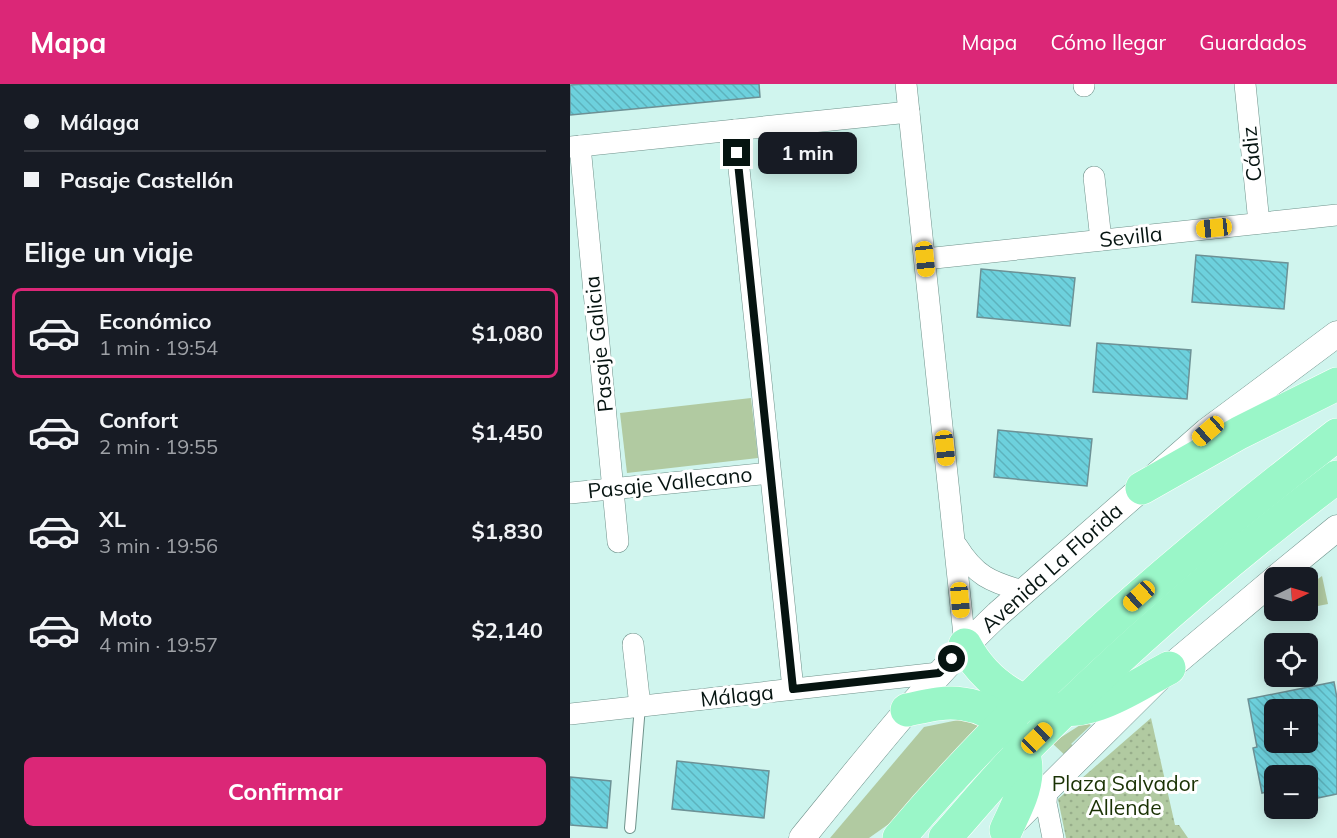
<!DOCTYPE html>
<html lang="es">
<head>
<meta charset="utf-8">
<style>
	body { margin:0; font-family:Mulish,sans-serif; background:#242831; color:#f1f3f6; height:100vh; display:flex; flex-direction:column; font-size:22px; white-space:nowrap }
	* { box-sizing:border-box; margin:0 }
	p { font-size:20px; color:#9ea1a6 }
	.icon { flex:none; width:33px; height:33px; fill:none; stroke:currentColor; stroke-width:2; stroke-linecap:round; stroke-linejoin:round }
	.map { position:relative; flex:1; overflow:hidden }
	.drawer { display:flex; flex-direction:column; background:#171b24; width:570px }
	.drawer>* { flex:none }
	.top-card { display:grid; align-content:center; height:132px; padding:0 24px; background:#171b24 }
	.needle { width:39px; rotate:85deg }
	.fabs { position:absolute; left:694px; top:483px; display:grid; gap:12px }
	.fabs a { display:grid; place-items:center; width:54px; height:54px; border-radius:9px; background:#171b24; box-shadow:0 3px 15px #0003; font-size:30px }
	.end { position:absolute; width:27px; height:27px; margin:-14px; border:8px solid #061411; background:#fff; box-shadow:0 0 0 3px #fff }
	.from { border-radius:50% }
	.bubble { position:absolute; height:42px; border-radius:9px; background:#171b24; box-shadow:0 3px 15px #0003; font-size:20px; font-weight:700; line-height:42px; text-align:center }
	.car { position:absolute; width:18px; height:36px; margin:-18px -9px; border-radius:8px; box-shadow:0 0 4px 2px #0007; background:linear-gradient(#f5c518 24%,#345 0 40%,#f5c518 0 76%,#345 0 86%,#f5c518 0) }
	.top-card b { display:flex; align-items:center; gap:21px; height:57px; font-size:22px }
	.top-card b+b { border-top:2px solid #363941 }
	.top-card i { width:15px; height:15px; background:#f1f3f6 }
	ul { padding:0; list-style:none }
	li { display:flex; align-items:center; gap:18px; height:90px; margin:0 12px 9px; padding:0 12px; border:3px solid transparent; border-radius:9px }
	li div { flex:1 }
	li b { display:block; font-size:22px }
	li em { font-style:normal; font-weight:700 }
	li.selected { border-color:#db2777 }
	li>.icon { width:54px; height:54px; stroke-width:1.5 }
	h2 { padding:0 24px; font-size:27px; line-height:72px }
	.cta { display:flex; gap:12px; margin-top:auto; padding:12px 24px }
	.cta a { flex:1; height:69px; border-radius:9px; background:#db2777; color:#fff; font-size:24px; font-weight:700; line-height:69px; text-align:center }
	header { display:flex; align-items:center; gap:36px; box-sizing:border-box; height:84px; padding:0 30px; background:#db2777; color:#fff }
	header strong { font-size:28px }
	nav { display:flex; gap:33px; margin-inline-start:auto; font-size:21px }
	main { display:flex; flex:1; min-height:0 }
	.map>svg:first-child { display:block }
	.grass { fill:#b1caa1 }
	.park { fill:url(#park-dots) }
	.building { fill:url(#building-back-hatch); stroke:#6d9195; stroke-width:1.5; fill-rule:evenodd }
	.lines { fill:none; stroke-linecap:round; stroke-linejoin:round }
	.service-casing { stroke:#6f928b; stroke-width:12 }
	.minor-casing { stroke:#6f928b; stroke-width:22 }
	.tertiary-casing { stroke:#6f928b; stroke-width:27 }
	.primary-casing { stroke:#fff; stroke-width:34 }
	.service { stroke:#fff; stroke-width:10 }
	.minor { stroke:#fff; stroke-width:21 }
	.tertiary { stroke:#fff; stroke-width:26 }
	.primary { stroke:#9af6c8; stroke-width:33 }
	.route { stroke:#061411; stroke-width:8 }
	.labels { text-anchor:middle; stroke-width:6; stroke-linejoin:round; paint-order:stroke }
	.street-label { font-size:21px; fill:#061411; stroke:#fff }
	.park-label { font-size:21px; fill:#1a3204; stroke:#fff }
</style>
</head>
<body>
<header>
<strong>Mapa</strong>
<nav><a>Mapa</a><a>Cómo llegar</a><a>Guardados</a></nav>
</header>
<main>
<section class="drawer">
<div class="top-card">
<b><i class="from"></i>Málaga</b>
<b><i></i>Pasaje Castellón</b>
</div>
<h2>Elige un viaje</h2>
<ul>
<li class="selected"><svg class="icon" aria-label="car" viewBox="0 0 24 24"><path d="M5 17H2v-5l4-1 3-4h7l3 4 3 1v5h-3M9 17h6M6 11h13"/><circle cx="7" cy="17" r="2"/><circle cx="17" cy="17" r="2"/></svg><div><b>Económico</b><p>1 min · 19:54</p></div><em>$1,080</em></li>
<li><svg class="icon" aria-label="car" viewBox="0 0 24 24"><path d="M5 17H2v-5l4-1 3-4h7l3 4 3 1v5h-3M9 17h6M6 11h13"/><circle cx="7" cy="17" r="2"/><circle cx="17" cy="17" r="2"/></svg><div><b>Confort</b><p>2 min · 19:55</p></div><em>$1,450</em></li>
<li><svg class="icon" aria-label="car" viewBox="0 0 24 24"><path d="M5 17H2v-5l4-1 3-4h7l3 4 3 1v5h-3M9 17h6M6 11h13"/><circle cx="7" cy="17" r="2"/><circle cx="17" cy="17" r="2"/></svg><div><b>XL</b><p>3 min · 19:56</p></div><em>$1,830</em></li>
<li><svg class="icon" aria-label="car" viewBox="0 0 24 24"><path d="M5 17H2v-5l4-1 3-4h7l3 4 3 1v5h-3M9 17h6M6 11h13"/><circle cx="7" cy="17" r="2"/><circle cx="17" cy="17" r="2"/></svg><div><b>Moto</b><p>4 min · 19:57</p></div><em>$2,140</em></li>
</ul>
<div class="cta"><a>Confirmar</a></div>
</section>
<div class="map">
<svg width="767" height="754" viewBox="0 0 767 754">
	<defs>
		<pattern id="park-dots" width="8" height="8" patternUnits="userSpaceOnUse" patternTransform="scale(1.5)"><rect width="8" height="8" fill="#b1caa1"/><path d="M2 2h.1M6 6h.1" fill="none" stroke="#97ad8a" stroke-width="1.8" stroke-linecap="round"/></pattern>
		<pattern id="building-back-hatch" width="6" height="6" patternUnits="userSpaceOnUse" patternTransform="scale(1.5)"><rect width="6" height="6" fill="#6dd1dd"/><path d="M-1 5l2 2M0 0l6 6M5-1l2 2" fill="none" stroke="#5db3bd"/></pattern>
	</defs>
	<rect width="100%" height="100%" fill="#d0f5ee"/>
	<g class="grass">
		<path d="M181,314L188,374L57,389L50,329Z"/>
		<path d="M752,492L758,520L738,524V502Z"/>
		<path d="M398,634L413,642L323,737L299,754H260L354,643Z"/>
		<path d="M515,638L521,641L501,660L509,665L499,675L482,659Z"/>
	</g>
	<path class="park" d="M581,634L605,741H609L618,754H496L488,715Z"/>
	<g class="building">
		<path d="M14,0H189L190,13L0,31V1Z"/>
		<path d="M626,171L718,179L714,225L622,218Z"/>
		<path d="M411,185L505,194L500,242L407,233Z"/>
		<path d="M527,259L621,266L617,315L523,308Z"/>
		<path d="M428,346L522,355L517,402L424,393Z"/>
		<path d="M764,598L767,614V710L738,716V692H705V706L692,709L683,664L687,663L678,615ZM705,626H738V658H705Z"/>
		<path d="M107,677L199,687L194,734L102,725Z"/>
		<path d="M0,693L41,697L37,744L0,741Z"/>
	</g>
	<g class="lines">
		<g class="service-casing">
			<path id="service" d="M60,744L70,622"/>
		</g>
		<g class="minor-casing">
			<g id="minor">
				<path d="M336,0L395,561"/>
				<path d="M514,0V2"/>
				<path d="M675,0L689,139"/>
				<path d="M165,46L223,605"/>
				<path d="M10,62L48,458"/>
				<path d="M0,63L339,28"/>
				<path d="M524,93L531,156"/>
				<path d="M355,175L767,131"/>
				<path d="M0,409L200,389"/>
				<path d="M387,462C405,491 420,498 453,507"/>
				<path d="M63,560L70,622"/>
				<path d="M0,630L369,589"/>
				<path d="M477,706L476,719L483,754"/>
			</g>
		</g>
		<g class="tertiary-casing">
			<g id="tertiary">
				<path d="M706,494L767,444"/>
				<path d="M442,740L599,584L705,495"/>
				<path d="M232,754C295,677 356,598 428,530L637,347L767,250"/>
			</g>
		</g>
		<g class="primary-casing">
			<g id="primary">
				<path d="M572,404L669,349L767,300"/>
				<path d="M395,561C420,608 476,639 528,620C553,612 576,596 599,584"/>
				<path d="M337,626C356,622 373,617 393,620C428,625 457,652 456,689C455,709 444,728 436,746"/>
				<path d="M329,754C457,602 610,472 767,351"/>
				<path d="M375,754C401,725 426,694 454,666C551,568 657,476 767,393"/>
			</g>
		</g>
		<use href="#service" class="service"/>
		<use href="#minor" class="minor"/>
		<use href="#tertiary" class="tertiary"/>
		<use href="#primary" class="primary"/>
	</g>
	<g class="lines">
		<path class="route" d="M167,69L223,605L369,589L382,575"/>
	</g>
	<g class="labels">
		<g class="street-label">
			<text transform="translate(682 70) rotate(-96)" y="7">Cádiz</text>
			<text transform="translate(561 153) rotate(-6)" y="7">Sevilla</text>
			<text transform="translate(29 260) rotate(-96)" y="7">Pasaje Galicia</text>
			<text transform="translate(100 399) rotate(-6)" y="7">Pasaje Vallecano</text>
			<text transform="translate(482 484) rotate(-42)" y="7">Avenida La Florida</text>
			<text transform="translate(167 612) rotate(-6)" y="7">Málaga</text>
		</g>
		<g class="park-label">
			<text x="555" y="707">Plaza Salvador<tspan x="555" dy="24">Allende</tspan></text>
		</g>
	</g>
</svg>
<div class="fabs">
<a><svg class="needle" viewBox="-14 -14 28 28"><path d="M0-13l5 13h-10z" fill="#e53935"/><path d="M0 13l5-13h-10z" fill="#9ea1a6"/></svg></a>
<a><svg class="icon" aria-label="locate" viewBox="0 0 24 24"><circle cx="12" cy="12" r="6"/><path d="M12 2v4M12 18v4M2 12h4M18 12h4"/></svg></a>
<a>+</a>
<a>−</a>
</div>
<i class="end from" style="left:382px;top:575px"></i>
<i class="end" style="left:167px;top:69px"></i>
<div class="bubble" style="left:188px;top:48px;width:99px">1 min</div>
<i class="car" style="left:644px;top:144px;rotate:264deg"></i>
<i class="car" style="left:355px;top:175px;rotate:174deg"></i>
<i class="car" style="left:638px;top:347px;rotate:229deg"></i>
<i class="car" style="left:375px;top:364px;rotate:174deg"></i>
<i class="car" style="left:569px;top:512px;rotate:228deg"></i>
<i class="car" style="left:390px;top:516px;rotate:175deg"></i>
<i class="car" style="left:467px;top:654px;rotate:46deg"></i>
</div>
</main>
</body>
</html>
